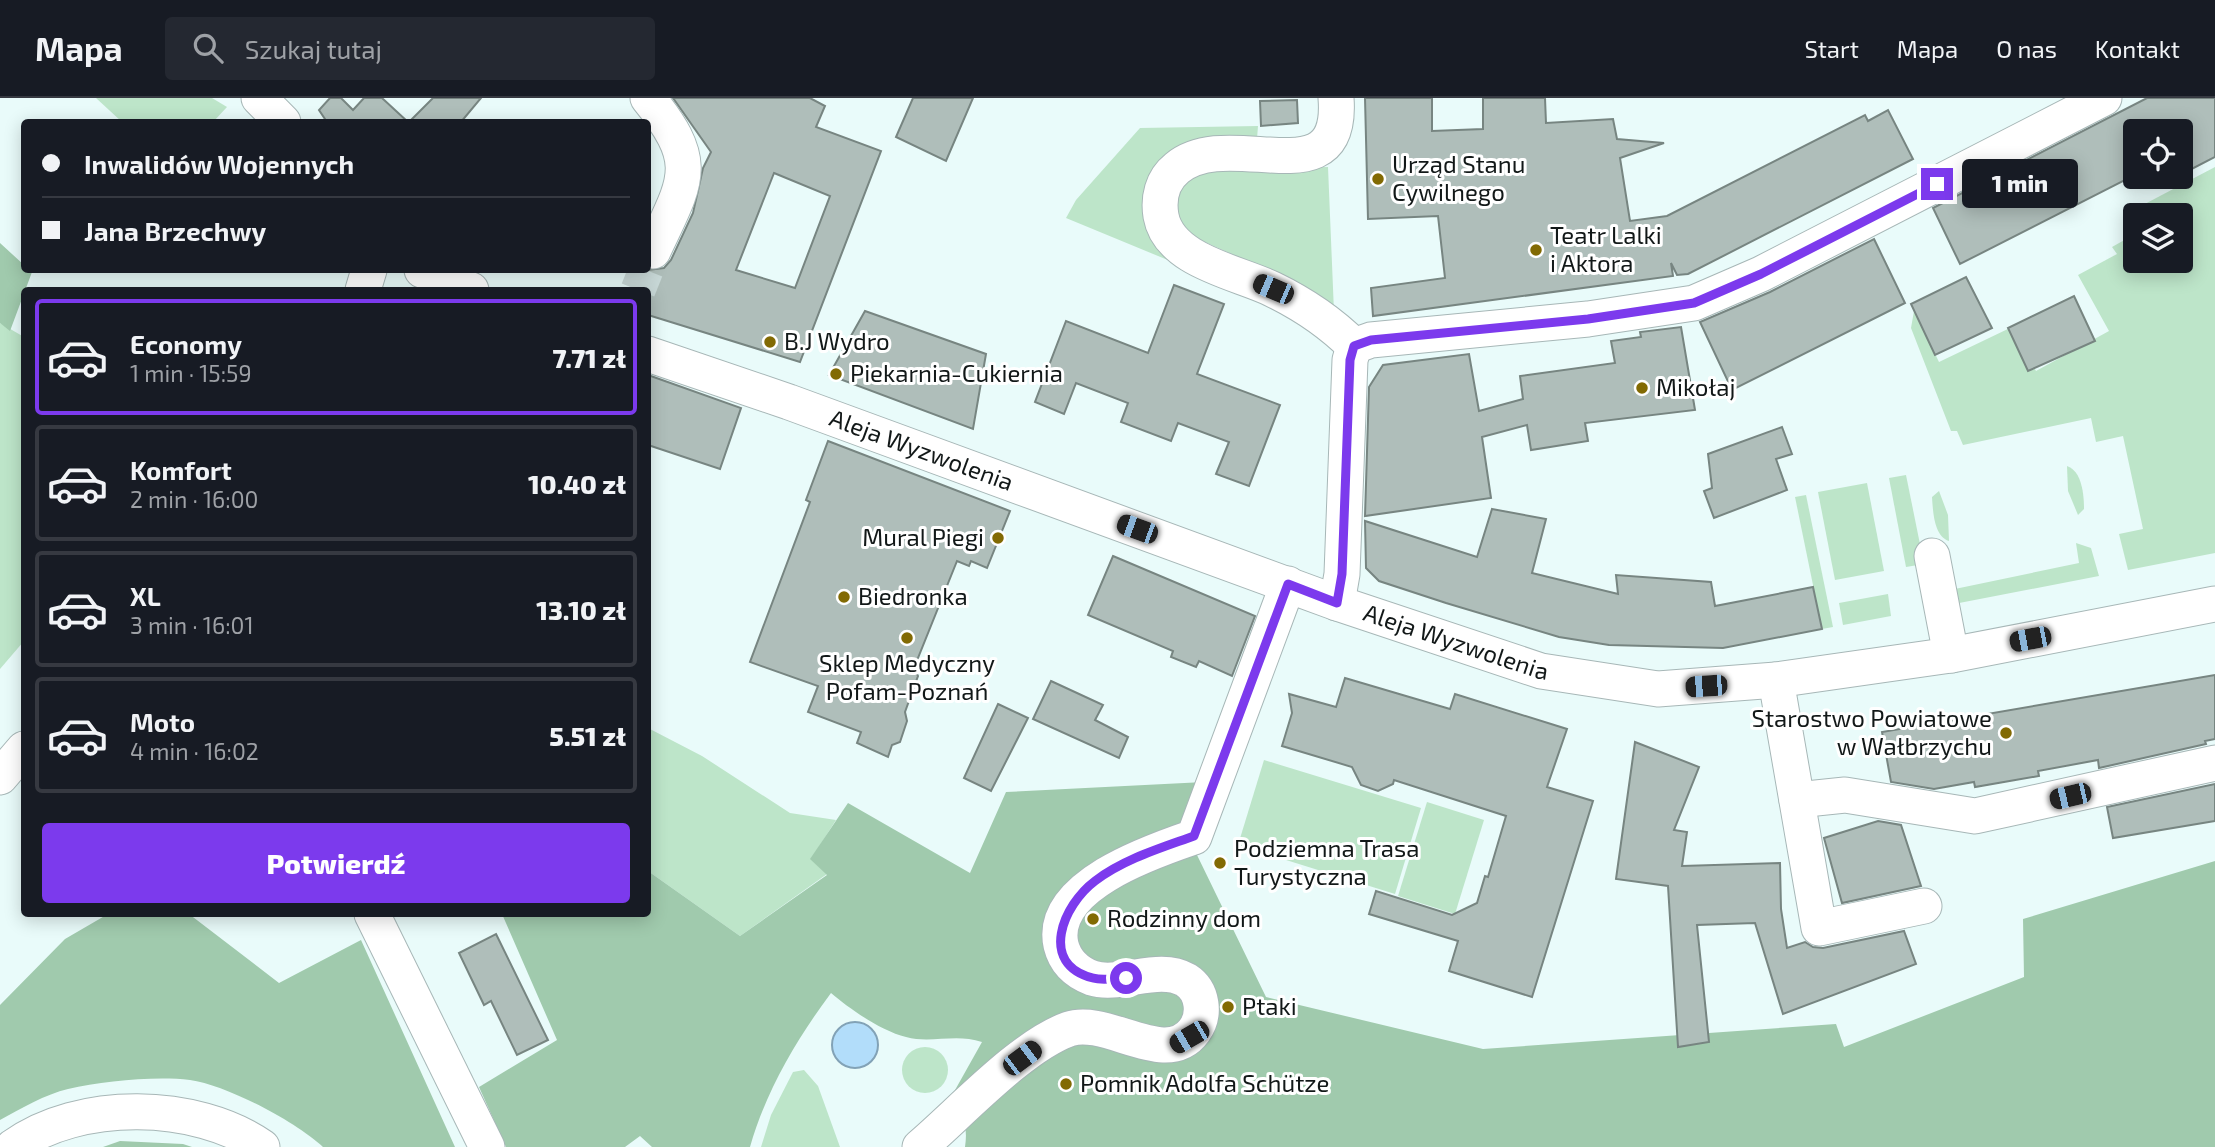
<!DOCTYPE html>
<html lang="pl">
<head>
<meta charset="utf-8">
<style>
	body { margin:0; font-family:"Exo 2",sans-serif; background:#242831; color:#f1f3f6; height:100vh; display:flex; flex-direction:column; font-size:26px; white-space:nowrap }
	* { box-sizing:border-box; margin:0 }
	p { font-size:23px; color:#9ea1a6 }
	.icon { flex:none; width:38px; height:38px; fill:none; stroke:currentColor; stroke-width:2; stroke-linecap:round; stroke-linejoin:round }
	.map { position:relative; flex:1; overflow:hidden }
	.panel { position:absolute; left:21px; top:189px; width:630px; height:630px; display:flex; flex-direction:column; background:#171b24; border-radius:7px; box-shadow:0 4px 18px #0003 }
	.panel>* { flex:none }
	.hud { position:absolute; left:21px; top:21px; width:630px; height:154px; border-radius:7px; box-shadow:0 4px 18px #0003; display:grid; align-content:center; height:154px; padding:0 21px; background:#171b24 }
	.buttons { position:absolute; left:2123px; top:21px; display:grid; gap:14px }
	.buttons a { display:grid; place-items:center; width:70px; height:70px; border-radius:7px; background:#171b24; box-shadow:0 4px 18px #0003; font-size:35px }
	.end { position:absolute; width:32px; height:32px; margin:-16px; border:9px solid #7c3aed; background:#fff; box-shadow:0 0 0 4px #fff }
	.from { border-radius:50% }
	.bubble { position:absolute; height:49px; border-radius:7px; background:#171b24; box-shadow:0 4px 18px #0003; font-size:23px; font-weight:800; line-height:49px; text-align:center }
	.car { position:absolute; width:21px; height:42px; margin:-21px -10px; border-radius:9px; box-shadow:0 0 5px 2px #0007; background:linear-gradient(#222 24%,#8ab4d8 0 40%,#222 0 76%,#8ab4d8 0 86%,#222 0) }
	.hud b { display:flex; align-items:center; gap:24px; height:66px; font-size:26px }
	.hud b+b { border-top:2px solid #363941 }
	.hud i { width:18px; height:18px; background:#f1f3f6 }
	ul { padding:12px 0 0; list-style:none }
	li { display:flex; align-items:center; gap:21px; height:116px; margin:0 14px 10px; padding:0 7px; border:4px solid #363941; border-radius:7px }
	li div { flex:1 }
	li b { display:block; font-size:26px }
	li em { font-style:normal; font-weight:800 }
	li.active { border-color:#7c3aed }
	li>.icon { width:63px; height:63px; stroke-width:1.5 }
	.action { display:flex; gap:14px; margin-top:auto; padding:14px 21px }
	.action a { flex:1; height:80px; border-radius:7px; background:#7c3aed; color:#fff; font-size:28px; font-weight:800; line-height:80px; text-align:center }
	header { display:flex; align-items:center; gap:42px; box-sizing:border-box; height:98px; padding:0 35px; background:#171b24; border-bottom:2px solid #363941 }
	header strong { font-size:33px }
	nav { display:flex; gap:38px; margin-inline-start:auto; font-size:24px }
	.search { width:490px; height:63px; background:#242831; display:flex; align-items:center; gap:18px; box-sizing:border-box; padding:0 24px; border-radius:7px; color:#9ea1a6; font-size:26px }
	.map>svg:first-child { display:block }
	.green { fill:#bde5c9 }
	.forest { fill:#a0caad }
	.water { fill:#b2ddfa; stroke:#82a2b6; stroke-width:2 }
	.building { fill:#afbeba; stroke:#778581; stroke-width:2; fill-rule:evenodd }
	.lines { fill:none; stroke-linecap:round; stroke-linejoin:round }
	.minor-tunnel { stroke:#c9d9d8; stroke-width:35; stroke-dasharray:35 18; stroke-linecap:butt }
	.minor-casing { stroke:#a7b7b7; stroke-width:37 }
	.minor { stroke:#fff; stroke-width:35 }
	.route { stroke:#7c3aed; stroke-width:9 }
	.poi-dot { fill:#826a03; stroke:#fff; stroke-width:2.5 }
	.labels { text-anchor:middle; stroke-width:6; stroke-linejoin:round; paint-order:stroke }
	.poi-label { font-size:24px; fill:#121818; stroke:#fff; text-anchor:start }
	.street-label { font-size:24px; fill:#121818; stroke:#fff }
</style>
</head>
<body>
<header>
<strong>Mapa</strong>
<div class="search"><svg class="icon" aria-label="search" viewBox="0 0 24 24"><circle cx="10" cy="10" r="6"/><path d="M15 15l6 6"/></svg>Szukaj tutaj</div>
<nav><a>Start</a><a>Mapa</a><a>O nas</a><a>Kontakt</a></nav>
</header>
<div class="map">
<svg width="2215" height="1049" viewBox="0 0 2215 1049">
	<rect width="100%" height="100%" fill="#e9fbfa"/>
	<g class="green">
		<path d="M96,0H212L227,9L213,24H122Z"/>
		<path d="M1258,28L1257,41C1208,40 1192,34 1154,69L1175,165L1066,120L1076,102L1140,30Z"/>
		<path d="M1328,69L1334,214L1245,162L1196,140L1179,125L1175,94L1200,72Z"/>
		<path d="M2215,69V455L2128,472L2119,436L2143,431L2123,338L2096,344L2091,320L1963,347L1957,333H1951L1911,230L1914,213L1939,264L2012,229L2036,273L2109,233L2078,177L2117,156L2112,149L2135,136V163H2180V117H2146L2141,108Z"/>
		<path d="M0,225L24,239V543L0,571Z"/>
		<path d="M2067,368C2082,373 2084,397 2084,411L2078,417L2068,393Z"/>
		<path d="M1906,377L1924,466L1906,469L1889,380Z"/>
		<path d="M1867,385L1884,473L1835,482L1818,394Z"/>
		<path d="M1939,393L1948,417L1949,443C1934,438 1933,414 1932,399Z"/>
		<path d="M1806,397L1833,529L1822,531L1795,399Z"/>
		<path d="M2076,445L2091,450L2099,478L1954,506L1950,492L2079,465Z"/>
		<path d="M1888,496L1891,518L1843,527L1839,505Z"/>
		<path d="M648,630L702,658L790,715L836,722L811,761L827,776L740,838L648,773Z"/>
		<path d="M1264,662L1421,710L1395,796L1238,747Z"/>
		<path d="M1427,704L1484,722L1455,816L1398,798Z"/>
		<circle cx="925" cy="972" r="23"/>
		<path d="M804,972L818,988L840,1049H761L771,1017L793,974Z"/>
	</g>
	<g class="forest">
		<path d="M0,145L24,167V172L32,174L10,233L0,225Z"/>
		<path d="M1224,683L1197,757L1266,899L1483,951L1836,926L1844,949L2024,879L2023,821L2215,763V1049H965C968,1029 964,1016 950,1001L982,944C955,935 931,946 906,939C881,933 850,911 831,895C796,942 766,993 750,1049H652L640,1038L625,1049H506L479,989L557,942L502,816H648V773L740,838L827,777L810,761L848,705L970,775L1006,694Z"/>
		<path d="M108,816H189L279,885L361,842L455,1049H323C296,1024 227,987 190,982C155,978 103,983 68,991C46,996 20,1011 0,1022V907L65,841Z"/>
		<path d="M120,1043L183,1046L192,1049H103Z"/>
	</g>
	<circle class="water" cx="855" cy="947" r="23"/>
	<g class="building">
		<path d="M330,0H341L353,12L364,0H382L408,24H327L319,12Z"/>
		<path d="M433,0H481L461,24H409Z"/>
		<path d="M673,0H810L825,8L816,29L881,53L800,264L648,217L647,172L664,170L671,162L693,115L703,70L711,54ZM774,75L830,98L795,190L736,172Z"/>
		<path d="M913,0H973L946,63L896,39Z"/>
		<path d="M1365,0H1432V33L1483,31V0H1545L1546,25L1613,21L1617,41L1664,45L1620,60L1630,123L1667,118L1865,17L1868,23L1888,12L1913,61L1688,176L1677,177L1671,165L1673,178L1373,218L1371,190L1445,180L1438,118L1368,121Z"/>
		<path d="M2147,0H2215V59L2180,77V33H2135V77L1960,166L1933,110Z"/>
		<path d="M1297,2L1298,25L1261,28L1260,3Z"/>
		<path d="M1874,141L1905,205L1732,292L1700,224L1770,194Z"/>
		<path d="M1966,179L1992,230L1935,257L1911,206Z"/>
		<path d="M1174,187L1224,206L1197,276L1280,307L1249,388L1216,376L1229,344L1178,325L1171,343L1121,324L1128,305L1076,285L1064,316L1035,304L1066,223L1148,255Z"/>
		<path d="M2074,198L2095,243L2028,273L2008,230Z"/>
		<path d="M865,213L986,256L973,331L829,277Z"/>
		<path d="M1681,229L1695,312L1585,325L1588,343L1531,352L1527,327L1482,339L1491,400L1365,418L1369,289L1383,267L1469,256L1479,313L1523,301L1520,278L1615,265L1611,243L1641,239L1640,234Z"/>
		<path d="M648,277L741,310L720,371L648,347Z"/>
		<path d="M1782,329L1792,356L1776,361L1787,392L1714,420L1704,393L1712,390L1708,356Z"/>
		<path d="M828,343L1010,413L987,470L971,463L969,468L957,463L914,570L918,578L905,614L907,623L900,644L892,647L888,659L857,645L861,634L808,614L818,588L750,564L810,404L806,402Z"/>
		<path d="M1492,411L1546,421L1532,475L1618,496L1616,477L1711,484L1715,508L1813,489L1822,531L1723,550L1609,547L1559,539L1446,505L1379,483L1366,470L1365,423L1477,459Z"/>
		<path d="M1113,458L1255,518L1232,578L1199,563L1196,569L1171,559L1173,553L1088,517Z"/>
		<path d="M2215,577V641L2205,643L2206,646L2099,670L2098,662L2038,673L2039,678L1975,689L1974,684L1934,691L1891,684L1882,634Z"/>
		<path d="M1345,580L1450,611L1455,596L1567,631L1547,689L1593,703L1532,899L1449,873L1458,843L1369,816L1376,793L1452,817L1477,805L1485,778L1488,779L1506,718L1394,682L1393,686L1378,693L1361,687L1352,669L1282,648L1292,615L1289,596L1336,609Z"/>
		<path d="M1051,583L1103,607L1095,622L1128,639L1119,660L1033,621Z"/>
		<path d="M998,606L1028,620L991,693L964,680Z"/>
		<path d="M1635,644L1699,669L1674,732L1687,734L1682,768L1780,765L1781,811L1787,850L1805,844L1813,849L1823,850L1904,833L1916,866L1783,916L1755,825L1697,827L1709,944L1678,949L1668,788L1616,781Z"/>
		<path d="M2215,686V723L2113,740L2107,709Z"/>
		<path d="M1878,723L1901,727L1921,788L1842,805L1824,740Z"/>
		<path d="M496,836L548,942L517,957L491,903L484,907L459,855Z"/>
	</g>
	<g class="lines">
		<path class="minor-tunnel" d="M638,192L646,172"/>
		<g class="minor-casing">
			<g id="minor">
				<path d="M259,0L283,24"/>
				<path d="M648,0C702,66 686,82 653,153"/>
				<path d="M1336,0C1344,104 1230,26 1177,70C1162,82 1158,100 1161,118C1169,163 1237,174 1272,191C1301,205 1331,225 1354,248"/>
				<path d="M422,172L471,192"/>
				<path d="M363,192L369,172"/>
				<path d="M1354,248L1371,242L1588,221L1694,205L1761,176L2104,0"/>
				<path id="s1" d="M648,256L789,304L1337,505L1541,573L1658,591L1776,582L1951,557L2215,506"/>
				<path d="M1932,458L1951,557"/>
				<path d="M1337,505L1342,476L1350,262L1354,248"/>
				<path d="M1776,582L1819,830L1924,808"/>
				<path d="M0,679L24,651"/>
				<path d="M1797,702L1845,697L1975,718L2215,665"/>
				<path d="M372,816L487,1049"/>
				<path d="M13,1049C79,1001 196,1003 262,1049"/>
				<path d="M920,1049C960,1015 1021,948 1069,931C1107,918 1166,971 1194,933C1206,917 1203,893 1186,882C1159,866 1120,889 1092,880C1076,874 1065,863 1061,847C1048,788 1153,753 1194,739L1288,486"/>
			</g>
		</g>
		<use href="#minor" class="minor"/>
	</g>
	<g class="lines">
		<path class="route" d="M1126,880C1116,880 1103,883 1093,880C1038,866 1063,807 1095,783C1124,761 1161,750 1194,738L1288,486L1337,505L1342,476L1350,262L1354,248L1371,242L1588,221L1694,205L1761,176L1937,86"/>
	</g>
	<g class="poi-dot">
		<circle cx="1378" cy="81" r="7"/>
		<circle cx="1536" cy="152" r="7"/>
		<circle cx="770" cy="244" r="7"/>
		<circle cx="836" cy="276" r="7"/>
		<circle cx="1642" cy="290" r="7"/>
		<circle cx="998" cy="440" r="7"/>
		<circle cx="844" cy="499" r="7"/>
		<circle cx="907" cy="540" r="7"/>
		<circle cx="2006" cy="635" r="7"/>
		<circle cx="1220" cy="765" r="7"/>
		<circle cx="1093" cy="821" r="7"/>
		<circle cx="1228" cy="909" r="7"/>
		<circle cx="1066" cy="986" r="7"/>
	</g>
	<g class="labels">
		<g class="poi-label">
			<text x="1392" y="75">Urząd Stanu<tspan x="1392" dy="28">Cywilnego</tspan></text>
			<text x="1550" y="146">Teatr Lalki<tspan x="1550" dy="28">i Aktora</tspan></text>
			<text x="784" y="252">B.J Wydro</text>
			<text x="850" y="284">Piekarnia-Cukiernia</text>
			<text x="1656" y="298">Mikołaj</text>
			<text x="984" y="448" text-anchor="end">Mural Piegi</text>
			<text x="858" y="507">Biedronka</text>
			<text x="907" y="574" text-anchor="middle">Sklep Medyczny<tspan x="907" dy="28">Pofam-Poznań</tspan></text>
			<text x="1992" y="629" text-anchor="end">Starostwo Powiatowe<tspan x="1992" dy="28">w Wałbrzychu</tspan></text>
			<text x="1234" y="759">Podziemna Trasa<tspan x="1234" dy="28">Turystyczna</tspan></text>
			<text x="1107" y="829">Rodzinny dom</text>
			<text x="1242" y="917">Ptaki</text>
			<text x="1080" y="994">Pomnik Adolfa Schütze</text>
		</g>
		<g class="street-label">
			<text dy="8" stroke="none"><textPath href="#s1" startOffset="290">Aleja Wyzwolenia</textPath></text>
			<text dy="8" stroke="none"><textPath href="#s1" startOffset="858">Aleja Wyzwolenia</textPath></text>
		</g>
	</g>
</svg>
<div class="buttons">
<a><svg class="icon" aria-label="locate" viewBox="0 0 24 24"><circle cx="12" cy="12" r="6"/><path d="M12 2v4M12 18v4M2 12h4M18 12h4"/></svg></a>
<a><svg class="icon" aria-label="layers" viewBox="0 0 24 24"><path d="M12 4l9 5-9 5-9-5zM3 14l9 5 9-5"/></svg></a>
</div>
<i class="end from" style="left:1126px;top:880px"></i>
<i class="end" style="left:1937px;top:86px"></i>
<div class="bubble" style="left:1962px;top:61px;width:116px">1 min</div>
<i class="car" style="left:1273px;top:191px;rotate:293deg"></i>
<i class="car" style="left:1137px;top:431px;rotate:290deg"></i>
<i class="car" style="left:2030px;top:541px;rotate:259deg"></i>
<i class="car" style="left:1706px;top:588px;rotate:266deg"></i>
<i class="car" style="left:2070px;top:698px;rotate:257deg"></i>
<i class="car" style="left:1189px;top:939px;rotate:240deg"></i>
<i class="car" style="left:1022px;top:960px;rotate:53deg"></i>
<div class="hud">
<b><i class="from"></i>Inwalidów Wojennych</b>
<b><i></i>Jana Brzechwy</b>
</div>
<section class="panel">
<ul>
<li class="active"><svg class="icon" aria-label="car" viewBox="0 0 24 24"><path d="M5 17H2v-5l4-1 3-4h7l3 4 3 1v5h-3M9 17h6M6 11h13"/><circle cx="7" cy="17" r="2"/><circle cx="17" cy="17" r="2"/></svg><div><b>Economy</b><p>1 min · 15:59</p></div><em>7.71 zł</em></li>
<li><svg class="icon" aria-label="car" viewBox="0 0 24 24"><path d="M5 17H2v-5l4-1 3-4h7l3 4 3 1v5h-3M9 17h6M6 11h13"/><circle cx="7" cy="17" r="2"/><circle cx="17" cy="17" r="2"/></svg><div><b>Komfort</b><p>2 min · 16:00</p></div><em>10.40 zł</em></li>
<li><svg class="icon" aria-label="car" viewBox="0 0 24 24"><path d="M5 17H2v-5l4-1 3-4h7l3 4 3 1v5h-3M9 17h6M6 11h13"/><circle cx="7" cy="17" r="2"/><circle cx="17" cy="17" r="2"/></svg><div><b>XL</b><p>3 min · 16:01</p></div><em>13.10 zł</em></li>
<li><svg class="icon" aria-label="car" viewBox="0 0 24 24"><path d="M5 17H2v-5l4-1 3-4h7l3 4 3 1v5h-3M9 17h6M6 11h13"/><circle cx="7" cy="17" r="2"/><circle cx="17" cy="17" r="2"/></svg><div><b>Moto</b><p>4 min · 16:02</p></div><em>5.51 zł</em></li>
</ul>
<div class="action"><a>Potwierdź</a></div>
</section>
</div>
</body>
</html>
